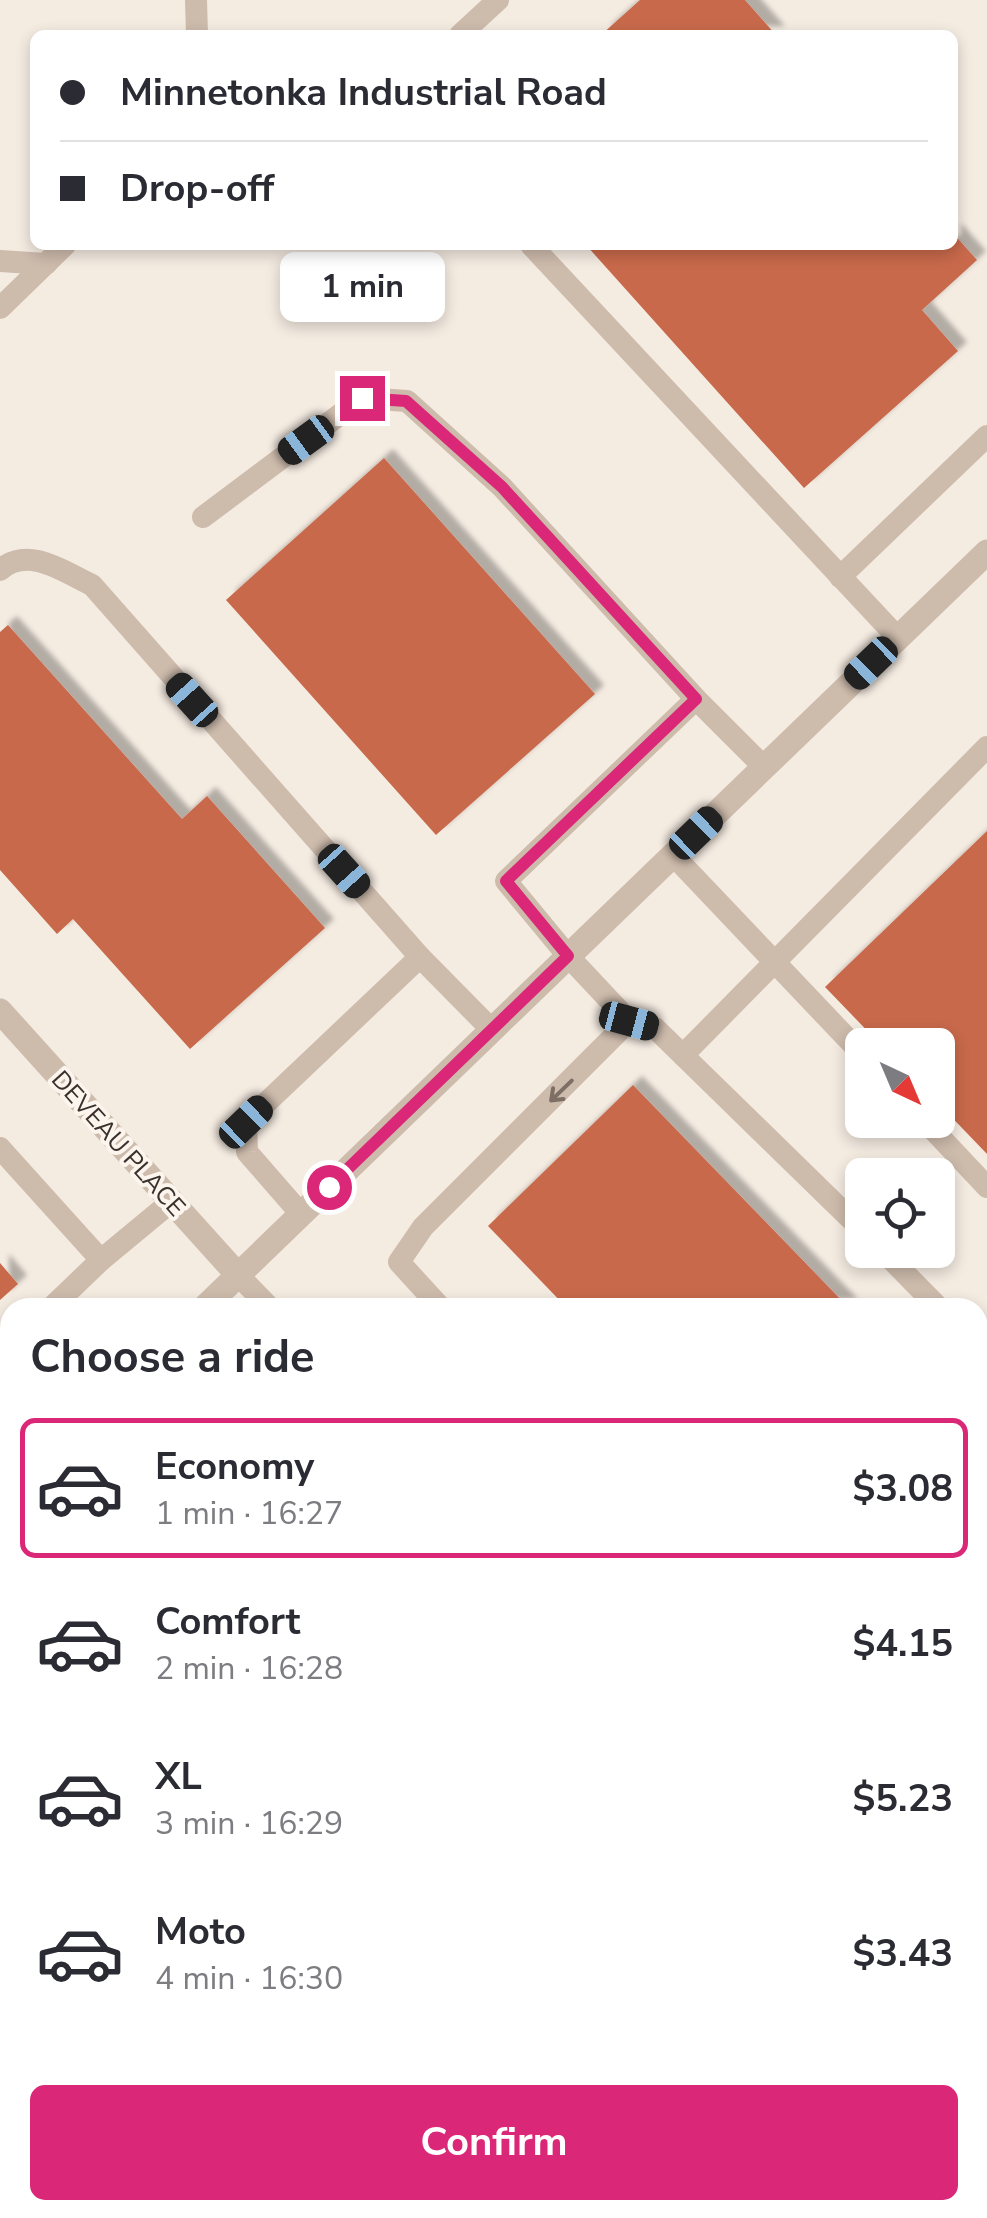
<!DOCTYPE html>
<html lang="en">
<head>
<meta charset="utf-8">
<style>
	body { margin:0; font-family:"Nunito Sans",sans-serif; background:#f2f2f3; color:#2b2b33; height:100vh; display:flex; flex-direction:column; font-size:38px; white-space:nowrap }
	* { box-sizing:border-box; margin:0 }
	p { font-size:32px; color:#7c7c81 }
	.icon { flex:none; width:55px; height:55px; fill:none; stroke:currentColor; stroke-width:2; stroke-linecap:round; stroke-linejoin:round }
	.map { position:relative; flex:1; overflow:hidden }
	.drawer { position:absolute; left:0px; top:1298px; width:988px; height:922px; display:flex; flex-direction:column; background:#fff; border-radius:30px 30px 0 0; box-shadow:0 5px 15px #0003 }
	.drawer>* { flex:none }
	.hud { position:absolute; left:30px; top:30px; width:928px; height:220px; border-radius:15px; box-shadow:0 5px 15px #0003; display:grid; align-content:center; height:220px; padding:0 30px; background:#fff }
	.needle { width:65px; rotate:136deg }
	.buttons { position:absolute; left:845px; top:1028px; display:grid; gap:20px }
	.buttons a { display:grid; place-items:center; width:110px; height:110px; border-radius:15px; background:#fff; box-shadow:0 5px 15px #0003; font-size:50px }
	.end { position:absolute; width:45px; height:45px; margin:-22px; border:12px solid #db2777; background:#fff; box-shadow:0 0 0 5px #fff }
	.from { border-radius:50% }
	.bubble { position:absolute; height:70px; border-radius:15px; background:#fff; box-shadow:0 5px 15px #0003; font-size:32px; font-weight:700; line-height:70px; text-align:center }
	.car { position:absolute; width:30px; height:60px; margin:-30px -15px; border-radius:12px; box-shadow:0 0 8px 2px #0007; background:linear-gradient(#222 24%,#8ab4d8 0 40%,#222 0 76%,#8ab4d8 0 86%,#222 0) }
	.hud b { display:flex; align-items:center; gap:35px; height:95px; font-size:38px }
	.hud b+b { border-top:2px solid #e1e1e2 }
	.hud i { width:25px; height:25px; background:#2b2b33 }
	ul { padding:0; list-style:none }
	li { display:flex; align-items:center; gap:30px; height:140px; margin:0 20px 15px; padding:0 10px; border:5px solid transparent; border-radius:15px }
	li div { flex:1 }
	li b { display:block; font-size:38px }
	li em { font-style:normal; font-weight:700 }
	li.on { border-color:#db2777 }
	li>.icon { width:90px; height:90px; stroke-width:1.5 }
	h2 { padding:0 30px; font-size:45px; line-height:120px }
	.cta { display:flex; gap:20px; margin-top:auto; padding:20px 30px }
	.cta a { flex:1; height:115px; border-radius:15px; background:#db2777; color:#fff; font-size:40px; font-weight:700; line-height:115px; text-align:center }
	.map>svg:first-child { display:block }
	.green { fill:#b8c4a0 }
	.building { fill:#c8694b; filter:url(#shadow) }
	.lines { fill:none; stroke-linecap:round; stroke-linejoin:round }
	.path { stroke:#b9a596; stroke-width:6; stroke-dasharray:5 5; stroke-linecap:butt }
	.service { stroke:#cdbbac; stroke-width:22 }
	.minor { stroke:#cdbbac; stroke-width:25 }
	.oneway { stroke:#7d6f65 }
	.route { stroke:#db2777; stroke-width:12 }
	.labels { text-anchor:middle; stroke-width:8; stroke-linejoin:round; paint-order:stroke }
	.street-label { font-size:25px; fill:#3b302b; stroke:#fbf5ee }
</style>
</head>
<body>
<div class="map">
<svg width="987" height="2218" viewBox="0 0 987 2218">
	<defs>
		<filter id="shadow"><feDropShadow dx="9" dy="-9" stdDeviation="2.5" flood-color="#0004"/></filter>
	</defs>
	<rect width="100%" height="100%" fill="#f4ebe1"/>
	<g class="green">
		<path d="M987,1811V2096L978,2114V1820Z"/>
		<path d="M564,2210H926L922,2218H555Z"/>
	</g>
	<g class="building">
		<path d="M640,0H745L776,35H601Z"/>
		<path d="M952,232L977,260L922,310L958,351L804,488L586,245H952Z"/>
		<path d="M384,458L595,694L436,835L226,600Z"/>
		<path d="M8,625L182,819L207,796L325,928L190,1049L73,919L57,934L0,870V632Z"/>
		<path d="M987,831V1154L938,1103V1045H881L825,987Z"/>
		<path d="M633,1085L849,1308H567L488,1226Z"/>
		<path d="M0,1263L18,1284L0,1300Z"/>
		<path d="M978,1439L987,1449V1618L978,1627Z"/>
		<path d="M0,1766L10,1776V2180L0,2170Z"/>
		<path d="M39,2210H373L365,2218H46Z"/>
	</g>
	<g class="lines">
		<g class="path">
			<path d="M978,1997L987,1984"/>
			<path d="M811,2218L817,2210"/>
		</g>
		<g class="service">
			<path d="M196,0L197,35"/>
			<path d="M460,35L498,0"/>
			<path d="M531,245L898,638"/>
			<path d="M0,261L46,264"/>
			<path d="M0,308L65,245"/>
			<path d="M203,517L362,398L407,401L502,487L696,699"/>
			<path d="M0,570C28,545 64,572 92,585L420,957"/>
			<path d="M840,577L987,436"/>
			<path d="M764,767L696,699L506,881L568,956L629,1021L655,1028L862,1230"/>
			<path d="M673,855L862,1054"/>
			<path d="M683,1055L987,747"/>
			<path d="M924,1120L987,1187"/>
			<path d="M0,1148L101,1260L171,1202"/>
			<path d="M301,1214L247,1152L246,1122L420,957L492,1030"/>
			<path d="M882,1250L939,1308"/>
			<path d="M238,1275L270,1308"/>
			<path d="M51,1308L101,1260"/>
			<path d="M441,1308L399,1262L423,1227L629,1021"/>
			<path d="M978,1347L987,1357"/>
			<path d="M0,1356L10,1346"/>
			<path d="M0,1704L10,1714"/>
			<path d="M978,1711L987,1701"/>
			<path d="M452,2218L460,2210"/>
		</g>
		<g class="minor">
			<path d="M0,1011L238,1275"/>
			<path d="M204,1308L987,552"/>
			<path d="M0,1506L10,1496"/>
		</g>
	</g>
	<defs><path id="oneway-shaft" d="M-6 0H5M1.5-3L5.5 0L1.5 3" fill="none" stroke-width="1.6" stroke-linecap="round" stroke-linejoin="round" transform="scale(2.5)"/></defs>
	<use class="oneway" href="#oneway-shaft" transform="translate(561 1091) rotate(136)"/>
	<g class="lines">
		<path class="route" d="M329,1187L568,956L506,881L696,699L502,487L406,401L362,398"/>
	</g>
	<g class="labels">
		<g class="street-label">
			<text transform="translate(119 1143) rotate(48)" y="9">DEVEAU PLACE</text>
		</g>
	</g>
</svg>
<div class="buttons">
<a><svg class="needle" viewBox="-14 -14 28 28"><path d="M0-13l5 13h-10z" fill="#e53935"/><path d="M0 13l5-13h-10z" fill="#7c7c81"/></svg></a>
<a><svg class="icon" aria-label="locate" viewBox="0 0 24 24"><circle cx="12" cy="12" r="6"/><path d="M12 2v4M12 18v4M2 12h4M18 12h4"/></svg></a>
</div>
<i class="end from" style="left:329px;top:1187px"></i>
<i class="end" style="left:362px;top:398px"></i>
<div class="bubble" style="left:280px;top:252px;width:165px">1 min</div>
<i class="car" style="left:306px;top:440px;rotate:234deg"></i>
<i class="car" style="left:871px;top:663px;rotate:226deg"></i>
<i class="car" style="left:192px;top:700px;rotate:318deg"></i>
<i class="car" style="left:696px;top:833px;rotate:46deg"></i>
<i class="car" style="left:344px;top:871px;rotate:138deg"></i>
<i class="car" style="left:629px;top:1021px;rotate:105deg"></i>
<i class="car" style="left:246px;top:1122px;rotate:46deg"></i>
<div class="hud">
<b><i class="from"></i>Minnetonka Industrial Road</b>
<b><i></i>Drop-off</b>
</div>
<section class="drawer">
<h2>Choose a ride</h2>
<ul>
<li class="on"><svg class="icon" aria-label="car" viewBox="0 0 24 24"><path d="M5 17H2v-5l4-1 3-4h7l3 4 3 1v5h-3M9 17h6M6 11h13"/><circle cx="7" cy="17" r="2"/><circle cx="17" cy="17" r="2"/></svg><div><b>Economy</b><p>1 min · 16:27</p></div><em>$3.08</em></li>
<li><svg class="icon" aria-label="car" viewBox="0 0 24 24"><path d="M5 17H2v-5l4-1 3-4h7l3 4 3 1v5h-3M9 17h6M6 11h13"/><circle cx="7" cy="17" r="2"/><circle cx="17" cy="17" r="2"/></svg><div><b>Comfort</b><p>2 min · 16:28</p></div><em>$4.15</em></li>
<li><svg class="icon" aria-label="car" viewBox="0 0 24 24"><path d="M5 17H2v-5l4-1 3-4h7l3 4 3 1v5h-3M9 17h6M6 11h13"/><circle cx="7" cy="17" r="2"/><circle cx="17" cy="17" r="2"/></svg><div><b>XL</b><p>3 min · 16:29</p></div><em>$5.23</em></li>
<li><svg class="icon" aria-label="car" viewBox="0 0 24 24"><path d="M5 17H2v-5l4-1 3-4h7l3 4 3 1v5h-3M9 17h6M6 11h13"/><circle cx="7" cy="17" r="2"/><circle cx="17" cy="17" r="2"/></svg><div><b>Moto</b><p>4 min · 16:30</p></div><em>$3.43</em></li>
</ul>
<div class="cta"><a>Confirm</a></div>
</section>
</div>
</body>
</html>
